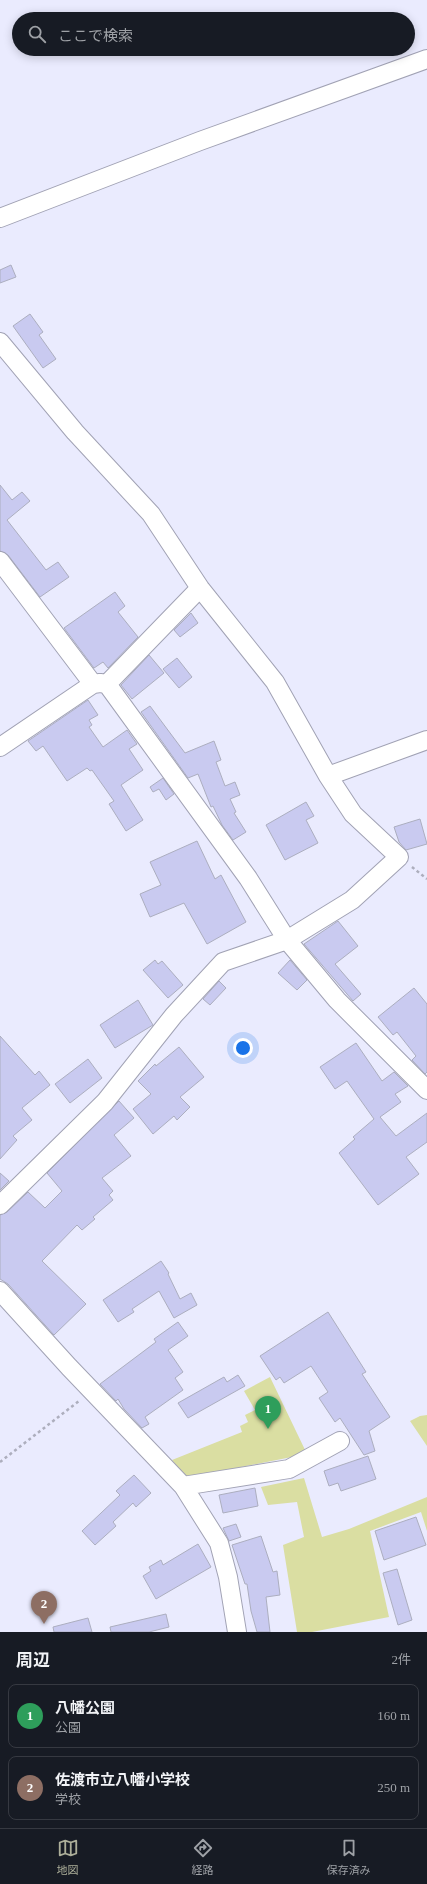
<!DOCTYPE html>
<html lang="ja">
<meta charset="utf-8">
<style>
:root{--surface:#171b24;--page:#242831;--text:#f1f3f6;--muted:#9ea1a6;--line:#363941;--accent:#adaf9a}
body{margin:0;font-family:"Times New Roman","Noto Sans JP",serif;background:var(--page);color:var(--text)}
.you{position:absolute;left:243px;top:1048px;width:14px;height:14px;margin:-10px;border:3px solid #fff;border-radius:50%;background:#1a73e8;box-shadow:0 0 0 6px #1a73e833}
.badge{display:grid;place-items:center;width:26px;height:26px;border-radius:50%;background:var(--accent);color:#fff;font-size:13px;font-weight:700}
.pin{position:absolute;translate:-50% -33px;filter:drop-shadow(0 1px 2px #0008)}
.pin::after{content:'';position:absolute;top:21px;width:14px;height:12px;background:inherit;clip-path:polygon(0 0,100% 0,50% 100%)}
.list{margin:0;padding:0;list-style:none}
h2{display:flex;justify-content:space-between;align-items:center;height:52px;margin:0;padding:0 16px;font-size:17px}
h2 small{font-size:13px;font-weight:400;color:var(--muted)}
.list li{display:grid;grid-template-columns:26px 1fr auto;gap:12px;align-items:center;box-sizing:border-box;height:64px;margin:0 8px 8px;padding:0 8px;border:1px solid var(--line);border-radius:8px}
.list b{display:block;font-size:15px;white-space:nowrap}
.list p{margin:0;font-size:13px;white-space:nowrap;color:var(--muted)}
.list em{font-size:13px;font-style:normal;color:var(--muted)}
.icon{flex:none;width:22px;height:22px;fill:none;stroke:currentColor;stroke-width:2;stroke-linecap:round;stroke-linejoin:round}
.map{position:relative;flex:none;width:427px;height:1632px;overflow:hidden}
.search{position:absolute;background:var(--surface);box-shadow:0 2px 10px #0003;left:12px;right:12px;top:12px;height:44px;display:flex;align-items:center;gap:10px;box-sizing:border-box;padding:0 14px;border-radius:22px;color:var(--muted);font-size:15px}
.sheet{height:196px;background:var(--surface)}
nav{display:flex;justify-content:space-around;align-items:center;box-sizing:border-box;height:56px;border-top:1px solid var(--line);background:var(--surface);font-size:11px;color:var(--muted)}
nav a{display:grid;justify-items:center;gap:2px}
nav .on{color:var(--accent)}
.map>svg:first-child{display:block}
.green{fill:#dadea2}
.building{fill:#c9caf0;stroke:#acaebf}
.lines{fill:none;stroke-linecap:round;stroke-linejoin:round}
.minor-casing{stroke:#a1a2b4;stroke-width:20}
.path{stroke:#adaebd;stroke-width:2.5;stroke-dasharray:3 3;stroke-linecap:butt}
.minor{stroke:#fff;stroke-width:18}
</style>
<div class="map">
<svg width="427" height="1632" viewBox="0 0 427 1632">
<rect width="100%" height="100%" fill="#eaebfe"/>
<path class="green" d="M 270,1377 L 307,1454 L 186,1478 L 172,1460 L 242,1432 L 240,1426 L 248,1422 L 245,1415 L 255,1410 L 244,1391 Z
M 427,1415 L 427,1446 L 410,1421 L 420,1416 Z
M 304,1478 L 322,1537 L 349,1529 L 427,1497 L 427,1531 L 421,1512 L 370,1531 L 389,1617 L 312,1632 L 297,1632 L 283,1545 L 304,1537 L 297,1502 L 268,1505 L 261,1487 Z"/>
<path class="building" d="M 11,265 L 16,277 L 0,283 L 0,270 Z
M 30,314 L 43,332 L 39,335 L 56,359 L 43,368 L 13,326 Z
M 0,485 L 12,500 L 22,492 L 30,501 L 7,520 L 46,570 L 58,562 L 69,577 L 40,597 L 8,555 L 0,551 Z
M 115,592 L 125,606 L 118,612 L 138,637 L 108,668 L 103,662 L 94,668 L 64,628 Z
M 191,613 L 198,623 L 180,637 L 174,630 Z
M 149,655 L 164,673 L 132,699 L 121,685 Z
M 177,658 L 192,677 L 179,688 L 163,669 Z
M 88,700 L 98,715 L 89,720 L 92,725 L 89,727 L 103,747 L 127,730 L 137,744 L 129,749 L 143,770 L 121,785 L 143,820 L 126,831 L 109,804 L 114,801 L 92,770 L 90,771 L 87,768 L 67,781 L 43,746 L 36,751 L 28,741 Z
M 150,706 L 185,753 L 214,741 L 221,760 L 216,762 L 225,786 L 235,782 L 240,795 L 230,799 L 236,812 L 234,813 L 246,832 L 233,840 L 222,825 L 213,806 L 211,807 L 198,774 L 188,778 L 141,712 Z
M 163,778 L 174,794 L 166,800 L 159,789 L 153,792 L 150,787 Z
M 306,802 L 314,816 L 306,820 L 318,843 L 285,860 L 266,825 Z
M 420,819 L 427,844 L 406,850 L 399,842 L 394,827 Z
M 197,841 L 215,879 L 221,875 L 246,922 L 207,944 L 184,903 L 150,917 L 140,894 L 161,885 L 150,862 Z
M 338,921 L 358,946 L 335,964 L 361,994 L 353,1001 L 304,944 Z
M 155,960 L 158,964 L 162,961 L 183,985 L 168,998 L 143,970 Z
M 290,960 L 307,980 L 297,990 L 278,973 Z
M 219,981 L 226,988 L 210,1005 L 203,999 Z
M 414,988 L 427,1004 L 427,1072 L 425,1074 L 412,1060 L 416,1056 L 397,1032 L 393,1035 L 378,1017 Z
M 138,1000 L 153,1025 L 115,1048 L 100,1025 Z
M 0,1036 L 35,1075 L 39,1071 L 50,1085 L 22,1108 L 32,1120 L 13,1136 L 17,1140 L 0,1159 Z
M 356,1043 L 382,1081 L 394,1072 L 408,1086 L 395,1094 L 401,1102 L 380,1117 L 396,1136 L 427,1113 L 427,1142 L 406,1157 L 419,1174 L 378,1205 L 339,1153 L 355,1139 L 353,1137 L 374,1119 L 347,1081 L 335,1089 L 320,1067 Z
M 179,1047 L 204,1077 L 180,1097 L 190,1107 L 177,1120 L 174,1116 L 153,1134 L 133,1109 L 151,1094 L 138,1081 L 155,1064 L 156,1066 Z
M 88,1059 L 102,1078 L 70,1103 L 55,1084 Z
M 119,1101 L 134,1118 L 114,1135 L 131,1156 L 102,1178 L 113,1191 L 109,1195 L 113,1200 L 93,1217 L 95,1219 L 82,1230 L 77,1225 L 42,1261 L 86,1304 L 54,1335 L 8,1284 L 0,1279 L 0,1215 L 7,1212 L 28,1192 L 45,1208 L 62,1191 L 47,1173 Z
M 0,1173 L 9,1181 L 0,1190 Z
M 161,1261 L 169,1273 L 168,1274 L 180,1299 L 191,1293 L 197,1305 L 174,1318 L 159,1291 L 132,1309 L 134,1312 L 118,1322 L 103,1300 Z
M 328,1312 L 366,1372 L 362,1374 L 390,1417 L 369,1431 L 375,1451 L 364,1455 L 340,1418 L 335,1422 L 319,1398 L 328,1392 L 311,1366 L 284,1383 L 280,1377 L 276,1380 L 260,1356 Z
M 178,1322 L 188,1336 L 168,1350 L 183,1372 L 175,1378 L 183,1390 L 145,1417 L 149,1424 L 142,1428 L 124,1409 L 118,1399 L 116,1401 L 100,1384 L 156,1342 L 154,1339 Z
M 238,1375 L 245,1386 L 188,1418 L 178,1403 L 224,1377 L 227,1382 Z
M 368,1456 L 376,1479 L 341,1491 L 338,1483 L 329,1486 L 324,1471 Z
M 134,1475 L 151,1493 L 136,1507 L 133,1503 L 113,1522 L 116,1526 L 95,1545 L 82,1531 L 120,1495 L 116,1491 Z
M 255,1488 L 258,1506 L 223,1513 L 219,1495 Z
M 416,1517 L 426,1545 L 384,1560 L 375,1531 Z
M 236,1524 L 241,1537 L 229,1541 L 223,1528 Z
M 261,1536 L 273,1572 L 277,1571 L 280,1595 L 266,1597 L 270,1632 L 257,1632 L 251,1611 L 247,1584 L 245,1584 L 232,1545 Z
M 198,1544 L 211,1567 L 156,1599 L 143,1576 L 151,1571 L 149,1567 L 161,1560 L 163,1565 Z
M 397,1569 L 412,1620 L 398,1625 L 383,1573 Z
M 166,1614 L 169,1627 L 149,1632 L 111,1632 L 110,1627 Z
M 88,1618 L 92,1632 L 54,1632 L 53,1627 Z"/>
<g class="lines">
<g class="minor-casing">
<path id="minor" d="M 0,218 L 200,141 L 427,59
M 0,342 L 75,432 L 151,514 L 200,588 L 275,682 L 328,776 L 353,814 L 399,857 L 352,900 L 287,940 L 223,962 L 174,1015 L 105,1102 L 0,1205
M 0,561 L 93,684
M 107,684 L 200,588
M 0,747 L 93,684 L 100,683 L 107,684 L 248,878 L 287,940 L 337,1000 L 427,1090
M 328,776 L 427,740
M 0,1291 L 69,1367 L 183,1486 L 219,1543 L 228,1577 L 237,1632
M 183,1486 L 289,1469 L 340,1441"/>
</g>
<path class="path" d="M 412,867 L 427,879
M 0,1462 L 79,1401"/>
<use href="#minor" class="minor"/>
</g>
</svg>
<div class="you"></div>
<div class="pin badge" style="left:268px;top:1429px;background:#2e9e5b">1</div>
<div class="pin badge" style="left:44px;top:1624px;background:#8d6e63">2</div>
<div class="search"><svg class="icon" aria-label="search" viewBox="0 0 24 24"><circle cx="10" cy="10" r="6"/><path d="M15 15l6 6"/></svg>ここで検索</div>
</div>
<section class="sheet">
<h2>周辺<small>2件</small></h2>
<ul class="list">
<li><span class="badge" style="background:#2e9e5b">1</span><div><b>八幡公園</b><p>公園</p></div><em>160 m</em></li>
<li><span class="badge" style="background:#8d6e63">2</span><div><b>佐渡市立八幡小学校</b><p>学校</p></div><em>250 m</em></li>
</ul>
</section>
<nav>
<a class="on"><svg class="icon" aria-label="map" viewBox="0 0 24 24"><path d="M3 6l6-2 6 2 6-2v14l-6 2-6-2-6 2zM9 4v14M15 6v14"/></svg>地図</a>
<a><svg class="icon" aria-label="directions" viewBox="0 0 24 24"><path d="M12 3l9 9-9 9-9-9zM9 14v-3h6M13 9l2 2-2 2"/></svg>経路</a>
<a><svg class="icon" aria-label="saved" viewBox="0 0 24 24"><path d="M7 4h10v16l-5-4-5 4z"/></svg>保存済み</a>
</nav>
